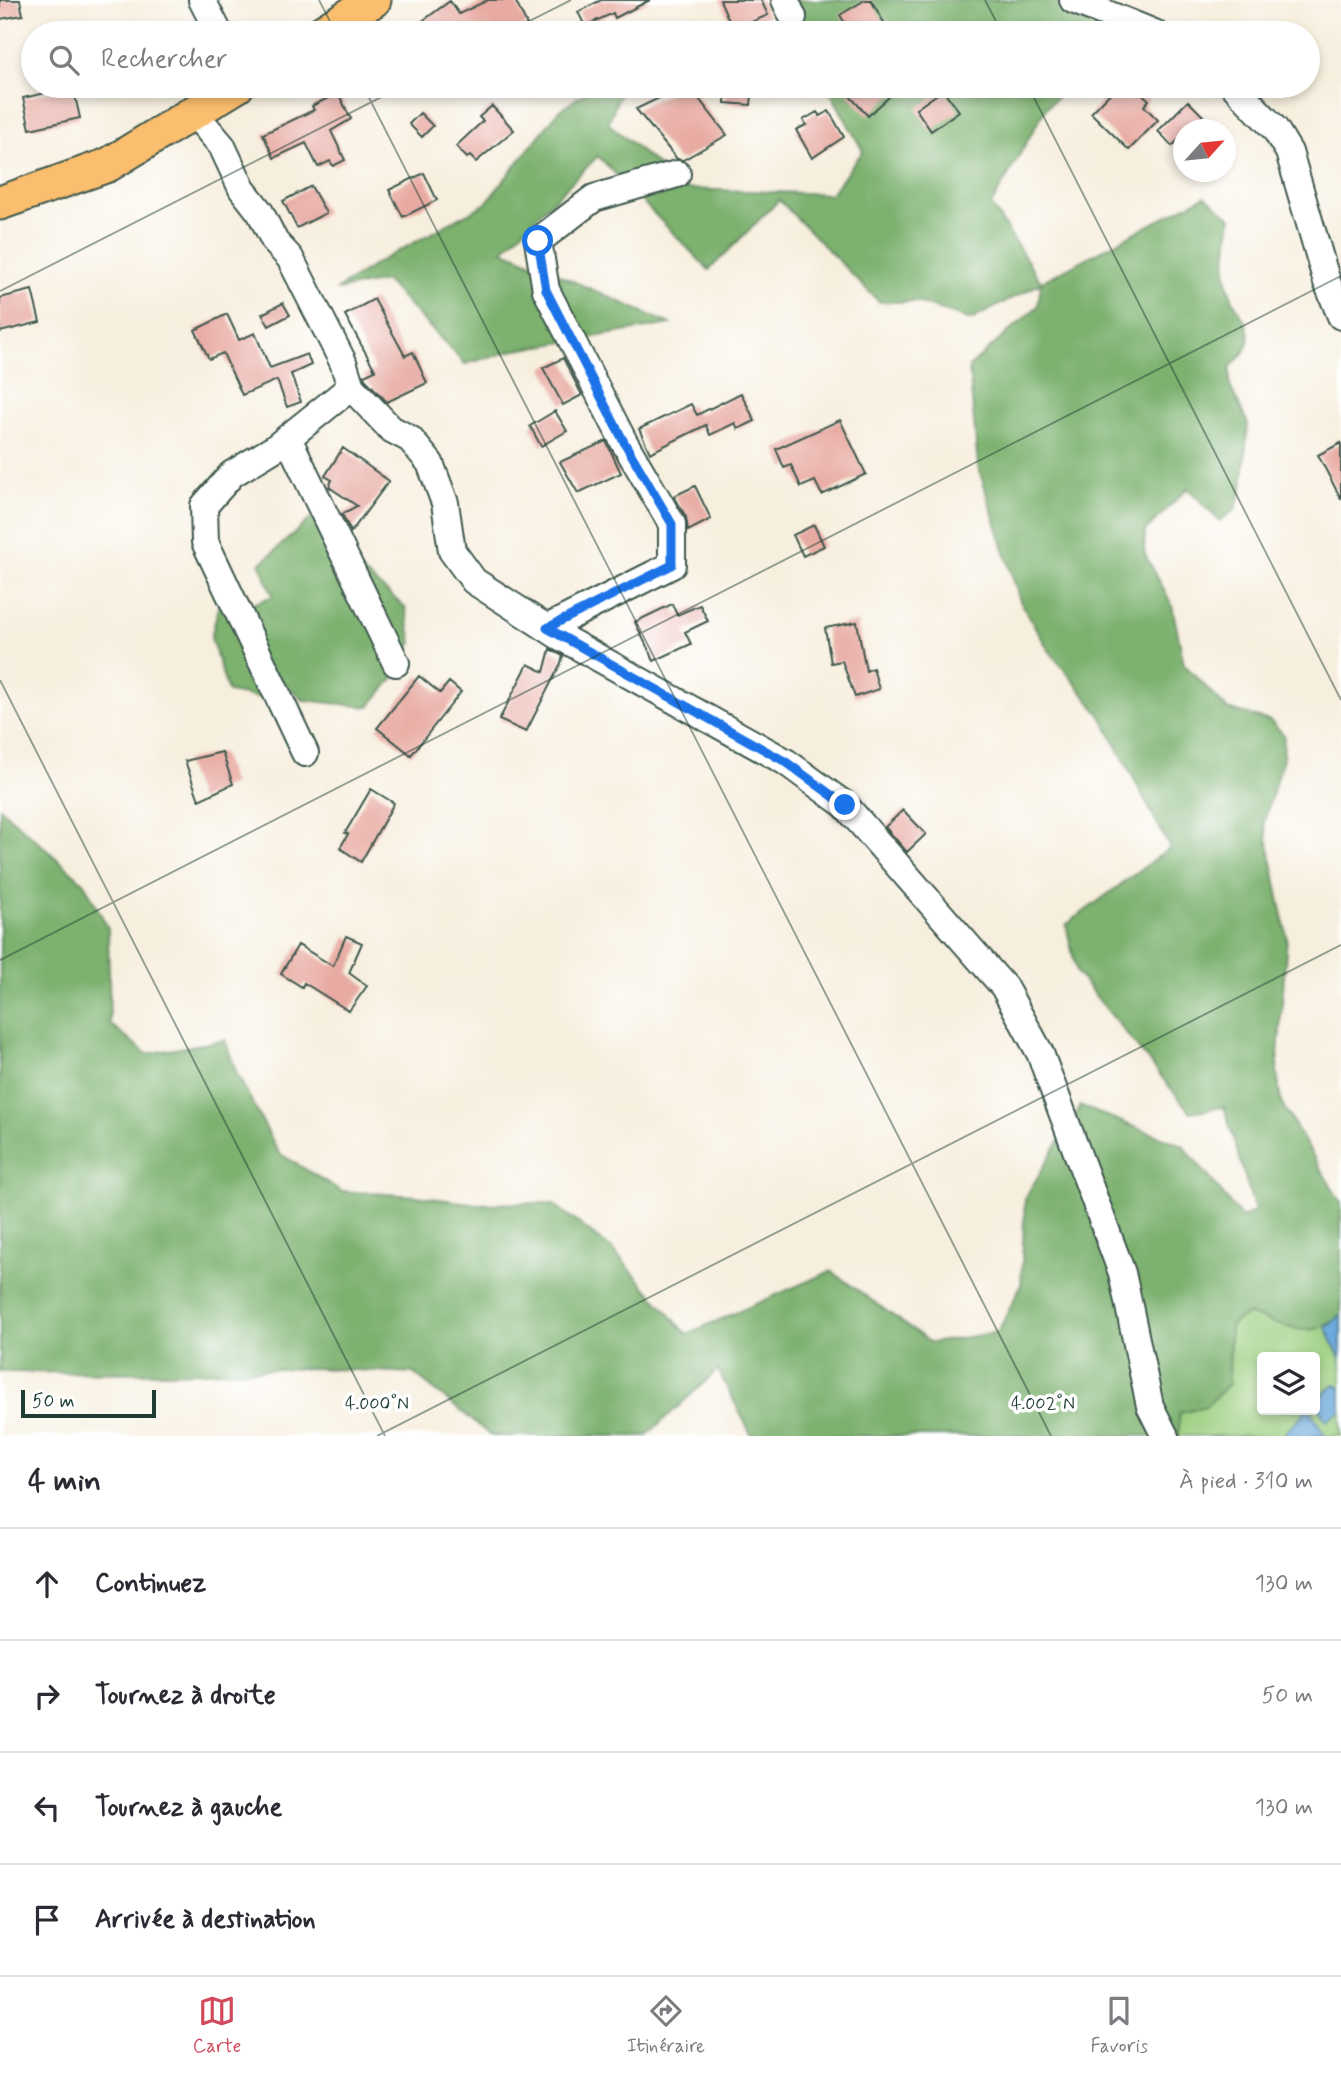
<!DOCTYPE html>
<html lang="fr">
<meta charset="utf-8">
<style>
:root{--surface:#fff;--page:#f2f2f3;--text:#2b2b33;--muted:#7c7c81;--line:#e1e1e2;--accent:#d1495b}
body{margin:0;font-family:Mynerve,sans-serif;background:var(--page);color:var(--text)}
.controls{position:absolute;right:21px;bottom:21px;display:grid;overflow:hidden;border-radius:7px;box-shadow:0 4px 10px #0003}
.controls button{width:63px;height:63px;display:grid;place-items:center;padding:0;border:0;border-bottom:2px solid var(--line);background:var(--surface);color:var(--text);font:35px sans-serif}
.compass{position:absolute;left:1173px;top:119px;width:63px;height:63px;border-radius:50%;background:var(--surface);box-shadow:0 4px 10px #0003;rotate:63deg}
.scale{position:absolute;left:21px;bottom:18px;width:135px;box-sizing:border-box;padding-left:7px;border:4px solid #1f3d34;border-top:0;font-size:19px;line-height:24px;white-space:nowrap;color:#1f3d34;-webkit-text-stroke:5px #fff;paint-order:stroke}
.stop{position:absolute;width:21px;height:21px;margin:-16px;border:5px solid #1a73e8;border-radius:50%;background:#fff}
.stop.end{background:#1a73e8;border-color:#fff;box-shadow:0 2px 7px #0008}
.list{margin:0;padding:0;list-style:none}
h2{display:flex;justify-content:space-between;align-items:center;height:91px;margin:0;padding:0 28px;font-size:30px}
h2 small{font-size:23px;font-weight:400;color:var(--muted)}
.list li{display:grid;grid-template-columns:46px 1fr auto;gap:21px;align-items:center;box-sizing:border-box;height:112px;padding:0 28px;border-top:2px solid var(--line)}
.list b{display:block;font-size:26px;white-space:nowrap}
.list em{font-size:23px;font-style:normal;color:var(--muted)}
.icon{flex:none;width:38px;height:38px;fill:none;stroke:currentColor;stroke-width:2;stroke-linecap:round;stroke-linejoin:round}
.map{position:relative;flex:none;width:1341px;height:1436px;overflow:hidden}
.search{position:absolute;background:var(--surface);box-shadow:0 4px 10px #0003;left:21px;right:21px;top:21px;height:77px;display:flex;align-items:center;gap:18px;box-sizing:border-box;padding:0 24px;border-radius:38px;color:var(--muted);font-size:26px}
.sheet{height:539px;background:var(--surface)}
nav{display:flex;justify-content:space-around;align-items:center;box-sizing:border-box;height:98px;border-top:2px solid var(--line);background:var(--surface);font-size:19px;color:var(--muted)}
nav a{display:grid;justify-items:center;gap:4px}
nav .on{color:var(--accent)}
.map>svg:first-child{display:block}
.green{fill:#9bce7f;stroke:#5d865a;stroke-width:2;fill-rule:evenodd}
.forest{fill:#7cb16e;stroke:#4e7751;stroke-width:2}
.water{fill:#6aa9dd;stroke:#447388;stroke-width:2}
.building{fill:#e8aba3}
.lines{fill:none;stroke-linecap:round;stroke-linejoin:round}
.minor-casing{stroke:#3f584e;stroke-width:30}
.major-casing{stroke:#3f584e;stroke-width:37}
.minor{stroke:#fff;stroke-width:26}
.major{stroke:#fbbe6e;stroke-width:33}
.route{stroke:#1a73e8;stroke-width:9}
.ticks{fill:none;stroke:#1f3d34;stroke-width:2;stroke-opacity:0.45}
.ticks-label{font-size:18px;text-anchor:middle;fill:#1f3d34;stroke:#fff;stroke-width:7;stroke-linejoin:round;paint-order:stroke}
</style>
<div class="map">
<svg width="1341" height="1436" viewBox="0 0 1341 1436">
<rect width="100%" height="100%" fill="#fff"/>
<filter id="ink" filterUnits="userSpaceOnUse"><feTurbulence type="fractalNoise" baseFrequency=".0143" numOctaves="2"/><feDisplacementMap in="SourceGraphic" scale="14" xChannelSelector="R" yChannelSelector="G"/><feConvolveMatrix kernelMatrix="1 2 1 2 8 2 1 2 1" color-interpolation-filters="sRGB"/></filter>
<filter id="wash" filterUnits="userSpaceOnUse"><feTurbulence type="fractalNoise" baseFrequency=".00686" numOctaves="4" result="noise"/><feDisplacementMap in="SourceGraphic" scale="28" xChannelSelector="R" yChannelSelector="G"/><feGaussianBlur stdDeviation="1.57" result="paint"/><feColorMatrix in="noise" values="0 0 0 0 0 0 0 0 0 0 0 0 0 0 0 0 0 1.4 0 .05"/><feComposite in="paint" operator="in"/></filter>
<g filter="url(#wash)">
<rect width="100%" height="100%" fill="#f7efde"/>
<path class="green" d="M 1247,1314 C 1283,1324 1310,1343 1341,1315 L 1341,1436 L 1179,1436 L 1179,1413 L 1205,1407 L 1229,1384 L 1230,1326 ZM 1262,1357 L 1315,1357 L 1315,1410 L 1262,1410 Z"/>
<path class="forest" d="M 788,0 L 1073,0 L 1154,33 L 802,33 Z
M 594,86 L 623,86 L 608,123 L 685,189 L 831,194 L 863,151 L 827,86 L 1069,86 L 1046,108 L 991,205 L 1041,282 L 1205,196 L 1231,218 C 1229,237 1224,261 1227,280 C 1232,319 1272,330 1230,367 L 1230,386 L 1248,424 L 1242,490 L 1235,510 L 1219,521 L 1188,488 L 1145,531 L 1144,552 L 1172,605 L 1184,664 L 1227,709 L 1270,721 L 1284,735 L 1283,758 L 1264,822 L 1287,937 L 1277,1070 L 1281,1102 L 1341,1203 L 1341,1315 C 1310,1343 1284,1325 1247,1314 L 1230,1326 L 1229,1384 L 1205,1407 L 1179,1413 L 1179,1436 L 752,1436 L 718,1370 L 646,1436 L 492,1436 L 413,1373 L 315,1368 L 173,1373 L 0,1372 L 0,808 L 84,883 L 108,928 L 110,1024 L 147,1054 L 225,1040 L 237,1074 L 279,1153 L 341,1191 L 416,1196 L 477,1204 L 552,1203 L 612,1249 L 687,1334 L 831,1271 L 931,1343 L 998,1332 L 1021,1285 L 1025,1198 L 1080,1106 L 1183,1145 L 1242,1218 L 1255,1211 L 1224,1107 L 1190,1112 L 1077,973 L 1066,925 L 1170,848 L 1101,716 L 1048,649 L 1020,601 L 978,466 L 969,367 L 1038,306 L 1041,283 L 971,320 L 917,302 L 879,302 L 779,200 L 709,270 L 598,156 L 503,250 L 670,324 L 511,351 L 465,364 L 386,281 L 336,290 L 380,261 L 485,204 L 559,111 Z
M 319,511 L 353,564 L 405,607 L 412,642 L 392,680 L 369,707 L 303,700 L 283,681 L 260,698 L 228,692 L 211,638 L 223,587 L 251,605 L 273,596 L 260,564 Z"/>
<path class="water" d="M 1341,1315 L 1341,1360 L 1326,1328 Z
M 1335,1385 L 1341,1388 L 1341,1411 L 1326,1421 L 1315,1400 Z
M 1307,1410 L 1310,1410 L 1325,1436 L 1287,1436 L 1285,1433 Z"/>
<g id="blocks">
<path class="building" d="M 0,0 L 20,0 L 23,15 L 0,19 Z
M 488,0 L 515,0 L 527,25 L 509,33 L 406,33 L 450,1 L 459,14 Z
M 601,0 L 650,0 L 615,18 L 613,13 L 585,26 L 578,12 Z
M 720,0 L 761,0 L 768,15 L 733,30 Z
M 865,0 L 871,0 L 890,33 L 851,33 L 840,15 Z
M 684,86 L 689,86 L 727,135 L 683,160 L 677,159 L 636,109 Z
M 726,86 L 753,86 L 751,105 L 725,103 Z
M 862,86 L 901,86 L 868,116 L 848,94 Z
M 1117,86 L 1134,86 L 1149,100 L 1144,106 L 1158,120 L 1129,150 L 1091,113 Z
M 73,87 L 80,118 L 30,129 L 23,98 Z
M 943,90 L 959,111 L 931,131 L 916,109 Z
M 338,93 L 351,119 L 331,131 L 345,160 L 333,166 L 330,161 L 318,167 L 306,143 L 274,158 L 263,134 L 314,110 L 312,106 Z
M 1188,101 L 1203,116 L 1189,130 L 1184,130 L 1184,135 L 1172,146 L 1158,131 Z
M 492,106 L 514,130 L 476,162 L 470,156 L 467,158 L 456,146 L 483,121 L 479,117 Z
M 829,111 L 844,137 L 812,158 L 796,130 L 806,125 L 803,120 L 817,112 L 820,116 Z
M 420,113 L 433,126 L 422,137 L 409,124 Z
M 424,173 L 437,200 L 403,217 L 389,190 Z
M 311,186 L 326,213 L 297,228 L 283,201 Z
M 32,290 L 40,322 L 0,332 L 0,298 Z
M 374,299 L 405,356 L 413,352 L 427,383 L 387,402 L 365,379 L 364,375 L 375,370 L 345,315 Z
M 283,303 L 290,315 L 269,326 L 262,314 Z
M 227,314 L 239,340 L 255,333 L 270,368 L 307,354 L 311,365 L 291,374 L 301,402 L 287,407 L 277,380 L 242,395 L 223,353 L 209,359 L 195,330 Z
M 563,358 L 582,395 L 563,405 L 543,368 Z
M 741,393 L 755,421 L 738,429 L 735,423 L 710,435 L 706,425 L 650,453 L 639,429 L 691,404 L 697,415 Z
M 555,411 L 567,431 L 541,446 L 530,426 Z
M 840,420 L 866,474 L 822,495 L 815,481 L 801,487 L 791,465 L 784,468 L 776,449 Z
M 606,441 L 621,473 L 578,493 L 560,462 Z
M 1341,443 L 1341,499 L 1318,455 Z
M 343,448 L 389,481 L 351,532 L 342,514 L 357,506 L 329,487 L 332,480 L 325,476 Z
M 695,486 L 711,519 L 688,531 L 686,517 L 674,496 Z
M 814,525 L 824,546 L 803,556 L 793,535 Z
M 672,604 L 677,615 L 700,605 L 708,621 L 685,632 L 691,644 L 654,661 L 635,622 Z
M 857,622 L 866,671 L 873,668 L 879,689 L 855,697 L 842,661 L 831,663 L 825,628 Z
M 550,649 L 563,656 L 561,663 L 526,732 L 499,720 L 528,664 L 544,672 Z
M 419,676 L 440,693 L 449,682 L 461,692 L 411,755 L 377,728 Z
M 222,752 L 233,784 L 199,800 L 185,761 Z
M 371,789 L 394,803 L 361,862 L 340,848 L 348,834 L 345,833 Z
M 903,810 L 926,834 L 907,852 L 885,827 Z
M 346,936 L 362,943 L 349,973 L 367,986 L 349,1011 L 304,983 L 302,987 L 281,974 L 298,945 L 333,966 Z"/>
</g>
</g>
<g filter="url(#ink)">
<use href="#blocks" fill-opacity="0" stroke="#3f584e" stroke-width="2"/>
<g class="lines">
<g class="minor-casing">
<path id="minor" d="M 202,0 L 219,33
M 785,0 L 793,17
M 1073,0 L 1154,33
M 1234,86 L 1275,129 L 1289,152 L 1327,282 L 1341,316
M 194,113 L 222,146 L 242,189 L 260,212 L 275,242 L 290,258 L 343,362 L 351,387 L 391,429 L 410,439 L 430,463 L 445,503 L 452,551 L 474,581 L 559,636 L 786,762 L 845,805 L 1004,987 L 1040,1053 L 1122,1273 L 1150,1406 L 1165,1436
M 288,438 L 396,663
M 547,628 L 672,565 L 672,524 L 624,442 L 546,290 L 538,241 L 594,198 L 677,174
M 305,753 L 205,542 L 204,506 L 232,474 L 275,448 L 351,387"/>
</g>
<g class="major-casing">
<path id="major" d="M 321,33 L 374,0
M 0,203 L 108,165 L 237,86"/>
</g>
<use href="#minor" class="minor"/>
<use href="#major" class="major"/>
</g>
</g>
<g class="lines" filter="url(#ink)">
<path class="route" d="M 538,241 L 546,290 L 624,442 L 672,524 L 672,565 L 547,628 L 786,762 L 845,805"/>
</g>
<path class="ticks" d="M 319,0 L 336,33M 985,0 L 1002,33M 506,33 L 571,0M 363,86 L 1051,1436M 1028,86 L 1341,700M 0,291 L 403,86M 0,680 L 385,1436M 0,960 L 1341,276M 377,1436 L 1341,945"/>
<g class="ticks-label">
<text x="377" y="1409">4.000°N</text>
<text x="1043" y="1409">4.002°N</text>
</g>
</svg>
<div class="controls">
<button><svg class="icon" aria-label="layers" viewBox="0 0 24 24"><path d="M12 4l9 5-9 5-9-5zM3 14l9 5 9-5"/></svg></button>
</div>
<svg class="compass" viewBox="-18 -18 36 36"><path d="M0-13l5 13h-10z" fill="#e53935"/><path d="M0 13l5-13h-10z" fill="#7c7c81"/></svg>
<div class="scale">50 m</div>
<div class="stop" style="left:538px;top:241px"></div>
<div class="stop end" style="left:845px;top:805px"></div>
<div class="search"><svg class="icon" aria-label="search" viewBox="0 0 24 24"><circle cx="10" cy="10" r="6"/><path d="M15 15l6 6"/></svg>Rechercher</div>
</div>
<section class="sheet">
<h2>4 min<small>À pied · 310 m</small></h2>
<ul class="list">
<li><svg class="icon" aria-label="ahead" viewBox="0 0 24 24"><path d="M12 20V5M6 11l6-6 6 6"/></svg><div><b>Continuez</b></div><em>130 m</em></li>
<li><svg class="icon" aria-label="right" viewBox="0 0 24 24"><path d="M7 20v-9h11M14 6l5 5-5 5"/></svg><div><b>Tournez à droite</b></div><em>50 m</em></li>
<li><svg class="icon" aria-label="left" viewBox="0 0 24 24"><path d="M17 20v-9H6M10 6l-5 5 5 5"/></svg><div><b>Tournez à gauche</b></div><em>130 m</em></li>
<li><svg class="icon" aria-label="arrive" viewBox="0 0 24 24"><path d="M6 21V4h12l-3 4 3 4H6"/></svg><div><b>Arrivée à destination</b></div></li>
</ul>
</section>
<nav>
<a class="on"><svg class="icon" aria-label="map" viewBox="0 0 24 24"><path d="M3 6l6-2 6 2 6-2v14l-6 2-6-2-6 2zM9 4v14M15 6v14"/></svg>Carte</a>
<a><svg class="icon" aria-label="directions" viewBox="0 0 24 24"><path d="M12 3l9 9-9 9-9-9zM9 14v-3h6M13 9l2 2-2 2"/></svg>Itinéraire</a>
<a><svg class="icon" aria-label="saved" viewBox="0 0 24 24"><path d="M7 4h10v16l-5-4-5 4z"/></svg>Favoris</a>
</nav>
